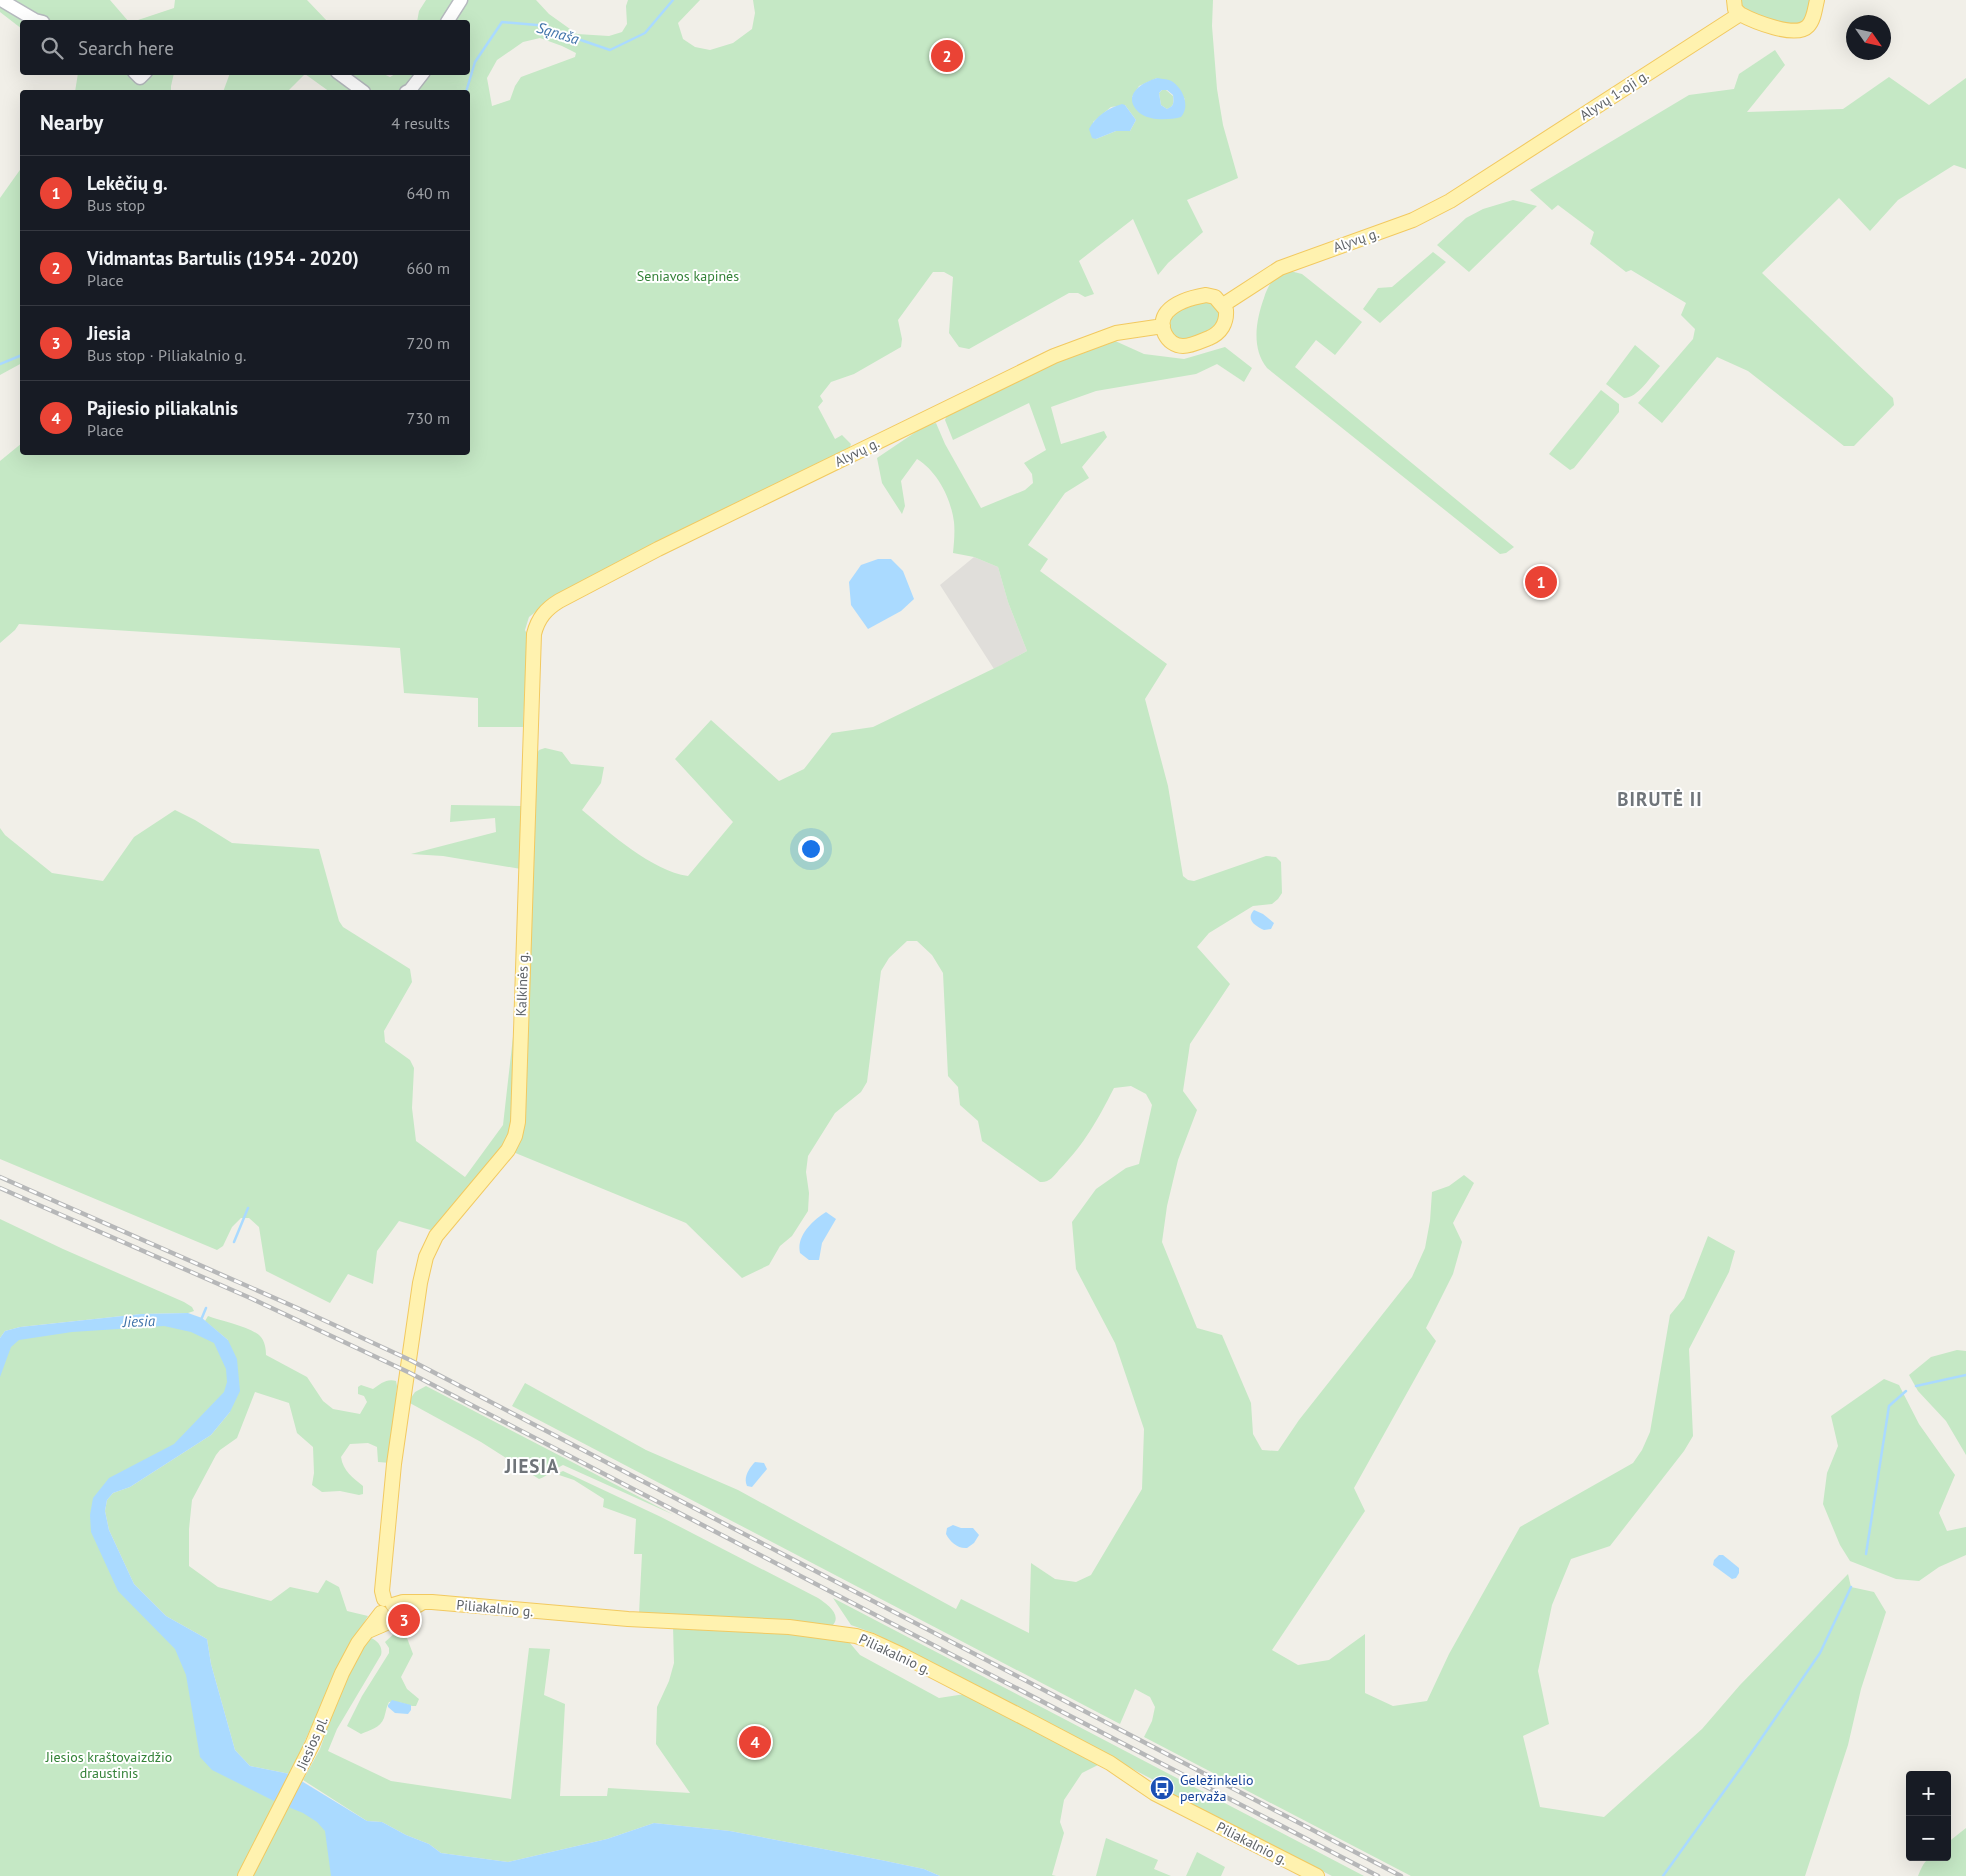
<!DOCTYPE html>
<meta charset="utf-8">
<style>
:root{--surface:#171b24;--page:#20242c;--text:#f1f3f6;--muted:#9ea1a6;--line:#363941;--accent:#ea4335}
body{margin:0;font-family:"PT Sans",sans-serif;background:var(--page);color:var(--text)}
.controls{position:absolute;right:15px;bottom:15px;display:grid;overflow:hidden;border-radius:5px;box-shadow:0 5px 20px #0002}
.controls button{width:45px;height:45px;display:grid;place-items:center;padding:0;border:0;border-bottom:1px solid var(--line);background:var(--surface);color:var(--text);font:25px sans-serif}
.compass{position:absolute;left:1846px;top:15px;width:45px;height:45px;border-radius:50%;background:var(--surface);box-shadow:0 5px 20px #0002;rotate:124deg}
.you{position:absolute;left:810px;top:848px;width:18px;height:18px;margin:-12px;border:4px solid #fff;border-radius:50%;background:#1a73e8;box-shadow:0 0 0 8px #1a73e833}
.badge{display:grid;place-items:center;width:32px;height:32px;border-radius:50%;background:var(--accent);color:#fff;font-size:16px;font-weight:700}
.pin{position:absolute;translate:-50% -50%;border:2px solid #fff;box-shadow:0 1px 5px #0006}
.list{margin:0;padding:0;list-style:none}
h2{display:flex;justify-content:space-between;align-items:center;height:65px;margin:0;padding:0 20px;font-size:21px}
h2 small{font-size:16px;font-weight:400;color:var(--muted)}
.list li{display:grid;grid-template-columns:32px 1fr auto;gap:15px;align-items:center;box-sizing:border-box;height:75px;padding:0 20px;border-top:1px solid var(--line)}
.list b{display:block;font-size:19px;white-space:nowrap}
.list p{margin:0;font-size:16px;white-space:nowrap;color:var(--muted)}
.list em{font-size:16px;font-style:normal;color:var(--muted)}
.icon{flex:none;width:28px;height:28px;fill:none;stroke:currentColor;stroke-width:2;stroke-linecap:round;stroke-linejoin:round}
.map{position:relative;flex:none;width:1966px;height:1876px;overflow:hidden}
.search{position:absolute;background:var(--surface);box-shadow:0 5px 20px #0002;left:20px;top:20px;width:450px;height:55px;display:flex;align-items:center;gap:12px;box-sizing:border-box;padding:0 18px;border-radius:5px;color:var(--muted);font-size:19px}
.panel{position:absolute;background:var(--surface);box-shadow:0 5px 20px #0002;left:20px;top:90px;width:450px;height:365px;border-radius:5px}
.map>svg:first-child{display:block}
.industrial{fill:#e0deda}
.green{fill:#c5e8c5;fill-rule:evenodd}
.water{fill:#aadaff;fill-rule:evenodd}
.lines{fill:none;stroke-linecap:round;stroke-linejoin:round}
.stream{stroke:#aadaff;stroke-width:2.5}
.secondary-casing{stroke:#b6babf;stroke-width:15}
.primary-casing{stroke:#f2c960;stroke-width:16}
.secondary{stroke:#fff;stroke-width:12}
.primary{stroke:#fff2af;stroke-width:14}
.rail-casing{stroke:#b6b7b8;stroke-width:4.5}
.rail{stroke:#fff;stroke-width:2.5;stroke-dasharray:8;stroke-linecap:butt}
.labels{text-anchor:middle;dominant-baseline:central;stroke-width:4;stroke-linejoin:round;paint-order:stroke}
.street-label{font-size:14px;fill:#5f6368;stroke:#fff}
.park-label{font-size:14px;fill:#348238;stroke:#fff}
.transit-label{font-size:14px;fill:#164399;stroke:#fff;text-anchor:start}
.water-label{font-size:15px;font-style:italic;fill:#4174aa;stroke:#fff}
.district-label{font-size:19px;font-weight:bold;letter-spacing:1px;fill:#70757a;stroke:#fff}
</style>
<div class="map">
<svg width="1966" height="1876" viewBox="0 0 1966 1876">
<rect width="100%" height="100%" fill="#f1efe8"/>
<path class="industrial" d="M 974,557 L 998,567 L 1008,602 L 1027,651 L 994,669 L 940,585 Z"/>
<path class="green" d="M 0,0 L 110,0 L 129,22 L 22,22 L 22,29 L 0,12 Z
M 175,0 L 307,0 L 328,22 L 132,22 L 174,8 Z
M 426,0 L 536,0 L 549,14 L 577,34 L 609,36 L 622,32 L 627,24 L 626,6 L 628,0 L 700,0 L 678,23 L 683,39 L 695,47 L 710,50 L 733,43 L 752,29 L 755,13 L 753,0 L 1213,0 L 1212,26 L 1217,89 L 1223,125 L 1238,178 L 1187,200 L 1203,232 L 1168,263 L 1158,275 L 1133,219 L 1079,261 L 1094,294 L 1085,297 L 1078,293 L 1069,293 L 969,349 L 959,347 L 949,333 L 953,277 L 944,272 L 933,272 L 898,320 L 902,339 L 901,347 L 854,374 L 831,382 L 820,396 L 823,401 L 818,407 L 835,439 L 842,435 L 851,444 L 850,447 L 552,599 L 529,617 L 525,630 L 527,634 L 527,640 L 523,727 L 478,727 L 478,698 L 404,693 L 400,648 L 19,624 L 15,630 L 0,643 L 0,461 L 22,443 L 22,452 L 468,452 L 468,92 L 330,92 L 305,74 L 287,92 L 223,92 L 230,73 L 379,72 L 390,77 L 397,73 L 468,72 L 468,22 L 417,22 L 419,11 ZM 540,38 L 562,46 L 576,53 L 575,57 L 521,77 L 515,86 L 510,100 L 492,106 L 487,78 L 497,60 L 523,42 ZM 1157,78 L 1185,99 L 1161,119 L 1132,97 L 1139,86 ZM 1125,105 L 1136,120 L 1130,131 L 1116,131 L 1096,139 L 1093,122 L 1111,107 Z
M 1739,0 L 1812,0 C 1806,20 1807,21 1787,28 L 1742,8 Z
M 1775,50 L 1785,65 L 1747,112 L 1843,109 L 1889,77 L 1929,105 L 1966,78 L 1966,169 L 1954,165 L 1898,200 L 1870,231 L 1839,198 L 1762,273 L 1893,398 L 1894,405 L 1854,446 L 1844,446 L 1748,371 L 1717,357 L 1662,423 L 1638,403 L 1693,339 L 1695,329 L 1681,315 L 1686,303 L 1631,270 L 1626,272 L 1590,244 L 1594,232 L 1558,205 L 1552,210 L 1530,190 L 1689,95 L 1734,89 L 1739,74 Z
M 78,73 L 174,73 L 171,86 L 171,92 L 75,92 Z
M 1162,90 L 1166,90 L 1173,96 C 1174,103 1174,106 1167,109 L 1161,105 L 1159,93 Z
M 22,167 L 22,363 L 0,375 L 0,198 Z
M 1513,200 L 1537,206 L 1469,272 L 1437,245 L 1466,218 L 1483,209 Z
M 1433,252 L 1446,262 L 1380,323 L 1363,309 L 1378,288 L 1392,287 Z
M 1290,271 L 1302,274 L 1362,322 L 1335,355 L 1316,340 L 1295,367 L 1514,547 L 1506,553 L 1500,554 L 1267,368 C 1251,348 1256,320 1264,298 C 1266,291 1270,282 1276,277 C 1279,275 1286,273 1290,271 Z
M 1204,300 L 1216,304 L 1222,317 L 1214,330 L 1181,341 L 1171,336 L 1168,319 L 1174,312 Z
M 1113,340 L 1144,354 L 1184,359 L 1225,347 L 1252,368 L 1244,382 L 1217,364 L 1196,374 L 1096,391 L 1051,407 L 1061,444 L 1104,431 L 1107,437 L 1082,467 L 1089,478 L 1065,493 L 1028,545 L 1048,559 L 1040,571 L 1167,664 L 1145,699 L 1168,786 L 1183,876 L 1188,880 L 1194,881 L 1266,856 L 1276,857 L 1281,862 L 1282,893 L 1278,899 L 1272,904 L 1253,906 L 1209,933 L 1197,947 L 1230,984 L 1190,1044 L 1183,1091 L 1197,1110 L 1178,1160 L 1167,1206 L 1162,1242 L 1197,1328 L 1222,1335 L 1251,1403 L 1253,1434 L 1262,1450 L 1278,1451 L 1299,1420 L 1412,1277 L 1425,1248 L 1430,1221 L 1432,1192 L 1449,1186 L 1464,1175 L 1474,1183 L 1453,1223 L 1462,1242 L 1453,1274 L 1426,1328 L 1436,1341 L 1354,1488 L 1365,1511 L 1272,1650 L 1298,1665 L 1329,1660 L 1365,1634 L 1365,1693 L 1393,1706 L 1427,1701 L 1449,1654 L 1520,1527 L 1633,1463 L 1642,1450 L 1650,1432 L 1670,1315 L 1684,1298 L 1708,1236 L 1735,1251 L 1729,1272 L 1689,1349 L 1693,1436 L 1684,1451 L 1610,1546 L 1571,1559 L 1552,1605 L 1538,1671 L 1549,1724 L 1523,1736 L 1540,1807 L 1604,1817 L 1702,1729 L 1740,1685 L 1848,1574 L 1851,1587 L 1874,1592 L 1886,1612 L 1861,1689 L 1848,1745 L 1805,1876 L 1411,1876 L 1144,1737 L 1152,1721 L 1155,1707 L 1150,1697 L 1135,1689 L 1120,1724 L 512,1406 L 525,1383 L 646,1450 L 738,1490 L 956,1609 L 961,1599 L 1029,1633 L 1031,1563 L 1055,1579 L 1076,1582 L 1091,1575 L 1142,1489 L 1144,1429 L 1115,1343 L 1076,1269 L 1072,1222 L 1096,1189 L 1126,1168 L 1139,1164 L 1152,1105 L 1146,1094 L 1131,1086 L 1114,1088 C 1097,1121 1085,1143 1059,1170 C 1054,1176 1049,1183 1040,1182 L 982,1141 L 978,1121 L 960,1105 L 958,1087 L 948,1076 L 943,973 L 932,955 L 917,941 L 907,941 L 889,958 L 881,971 L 867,1082 L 861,1092 L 835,1113 L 808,1156 L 806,1172 L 809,1193 L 808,1211 L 792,1236 L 780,1246 L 769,1265 L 742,1278 L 686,1223 L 513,1152 L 536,755 L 539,750 L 545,748 L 562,752 L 571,764 L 604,767 L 601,783 L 582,810 C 610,833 652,871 688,876 L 733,822 L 675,759 L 711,720 L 779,781 L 804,769 L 832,733 L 873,727 L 1001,665 L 1027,651 L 1008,602 L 998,567 L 974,557 L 953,553 C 954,543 955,532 954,522 C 951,498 937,471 917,459 L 901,481 L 905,506 L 902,514 L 882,483 L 877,458 L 926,425 L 936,423 L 945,444 L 981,508 L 1025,490 L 1033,483 L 1032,474 L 1024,463 L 1046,450 L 1029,403 L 953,440 L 945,420 L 947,415 L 1057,361 Z
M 1635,345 L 1660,366 C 1651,376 1638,398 1624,398 L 1606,384 Z
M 1601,390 L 1619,404 L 1619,412 L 1574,468 L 1570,470 L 1549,454 Z
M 451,805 L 521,806 L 521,869 L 443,856 L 411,854 L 496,832 L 495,818 L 450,822 Z
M 175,810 L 195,820 L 232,843 L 319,849 L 339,921 L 343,927 L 410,969 L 412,982 L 384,1031 L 385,1042 L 410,1060 L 414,1068 L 412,1108 L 416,1141 L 465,1177 L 503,1125 L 514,1028 L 518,1033 L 511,1131 L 506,1145 L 434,1231 L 399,1221 L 377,1251 L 373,1284 L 348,1274 L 330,1303 L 266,1271 L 259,1227 L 249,1218 L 241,1218 L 232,1227 L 223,1246 L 217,1250 L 0,1159 L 0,828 L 5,835 L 52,873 L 103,881 L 134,837 Z
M 0,1219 L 63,1249 L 184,1302 L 192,1307 L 194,1311 L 188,1313 L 141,1314 L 20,1327 L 5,1331 L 0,1338 Z
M 208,1316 C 221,1321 251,1327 260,1336 C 265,1341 266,1349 266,1355 L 307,1377 L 323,1401 L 333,1409 L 360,1414 L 367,1402 L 364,1396 L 358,1394 L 358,1387 L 361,1385 L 373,1389 C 380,1384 387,1378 396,1381 L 397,1386 L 391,1463 L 378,1462 L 377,1447 L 368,1443 L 350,1444 L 341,1457 C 343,1471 353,1478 363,1486 L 363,1494 L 359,1495 L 340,1491 L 322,1492 L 312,1485 L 314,1473 L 313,1447 L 297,1433 L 289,1403 L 255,1392 L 237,1438 L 220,1450 L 216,1455 L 192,1500 L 189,1529 L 189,1566 L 218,1587 L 271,1601 L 290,1587 L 318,1593 L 326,1580 L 339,1587 L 347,1611 L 368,1616 L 341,1661 L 290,1774 L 250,1766 L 235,1750 L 211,1664 L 207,1639 L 166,1616 L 134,1584 L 109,1530 L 105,1511 L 107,1500 L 113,1493 L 130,1487 L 211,1435 L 230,1412 L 228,1340 L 205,1321 Z
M 178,1319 L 218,1341 L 233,1384 L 210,1425 L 111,1482 L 98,1506 L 111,1563 L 176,1636 L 218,1753 L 326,1810 L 337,1876 L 0,1876 L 0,1344 L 8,1336 Z
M 1957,1350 L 1966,1351 L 1966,1455 L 1946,1421 L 1918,1391 L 1909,1375 L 1931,1357 Z
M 1884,1379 L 1899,1385 L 1919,1424 L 1955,1475 L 1939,1513 L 1947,1531 L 1966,1527 L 1966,1555 L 1939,1567 L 1919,1581 L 1896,1579 L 1850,1561 L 1840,1545 L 1823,1504 L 1827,1473 L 1838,1446 L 1831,1416 Z
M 426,1386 L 674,1515 L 563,1465 C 554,1469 548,1476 539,1479 L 481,1442 L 408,1402 L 415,1392 Z
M 563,1471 L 661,1517 L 818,1598 C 827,1604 843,1615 832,1626 L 639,1614 L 642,1554 L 634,1554 L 636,1519 L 603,1507 L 604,1499 L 574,1480 L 556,1474 Z
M 833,1598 L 1364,1876 L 1332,1876 L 1164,1790 L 1165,1786 L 876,1634 L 851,1625 Z
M 673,1626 L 795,1632 L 849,1642 L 860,1655 L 939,1698 L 965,1694 L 1100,1764 L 1082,1773 L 1064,1800 L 1060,1822 L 1064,1833 L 1052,1875 L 1056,1876 L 940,1876 L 924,1869 L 881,1860 L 730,1831 L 654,1823 L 607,1839 L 508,1862 L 441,1853 L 429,1844 L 406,1835 L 382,1822 L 367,1821 L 303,1780 L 320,1749 L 348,1670 L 367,1639 L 371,1638 C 378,1641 383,1647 381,1655 L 337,1729 L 328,1751 L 391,1781 L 511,1799 L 529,1648 L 550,1649 L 544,1695 L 565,1704 L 560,1796 L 607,1796 L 608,1788 L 690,1793 L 656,1744 L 657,1707 L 669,1681 L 674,1663 Z
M 398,1630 L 407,1638 L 413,1654 L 401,1677 L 407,1689 L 419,1699 L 416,1706 C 409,1707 402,1700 389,1702 C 386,1708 386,1712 384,1718 C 380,1728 370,1730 361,1734 L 347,1726 L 362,1696 L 389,1653 L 389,1648 L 385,1642 Z
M 1966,1828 L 1966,1876 L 1918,1876 C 1926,1857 1927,1857 1947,1857 L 1947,1843 Z
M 1106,1838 L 1158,1860 L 1154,1869 L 1171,1876 L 1096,1876 Z
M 1197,1852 L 1225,1867 L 1221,1876 L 1186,1876 Z"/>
<path class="water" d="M 1157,78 C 1163,79 1169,79 1173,82 C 1184,90 1190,107 1181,117 C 1170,120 1151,121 1141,114 C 1120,97 1140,83 1157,78 ZM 1162,90 L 1167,90 L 1173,95 C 1174,103 1174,106 1167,109 L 1161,105 L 1159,93 Z
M 1122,104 L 1125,105 L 1136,120 L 1130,131 L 1116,131 L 1096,139 L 1092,138 L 1089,129 C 1096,116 1108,108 1122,104 Z
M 878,559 L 891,559 L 903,571 L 914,599 L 901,611 L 868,629 L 851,605 L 849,582 L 861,565 Z
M 1254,910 L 1263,914 L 1274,923 L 1271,929 L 1264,930 C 1256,926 1245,920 1254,910 Z
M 826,1212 L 836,1219 L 822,1243 L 819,1260 L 809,1260 L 800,1253 C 796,1236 813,1220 826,1212 Z
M 188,1313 L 202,1318 L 228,1340 L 237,1359 L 240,1391 L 230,1412 L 211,1435 L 130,1487 L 113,1493 L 107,1500 L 105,1511 L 109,1530 L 134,1584 L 166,1616 L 207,1639 L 211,1664 L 235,1750 L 250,1766 L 290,1774 L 367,1821 L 382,1822 L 406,1835 L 429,1844 L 441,1853 L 508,1862 L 607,1839 L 654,1823 L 730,1831 L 881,1860 L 924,1869 L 940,1876 L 331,1876 L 325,1831 L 317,1822 L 303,1813 L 276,1802 L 212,1770 L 200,1757 L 186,1675 L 175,1649 L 118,1591 L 91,1532 L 90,1515 L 93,1498 L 109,1478 L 174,1444 L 224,1392 L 227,1382 L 226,1369 L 214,1343 L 191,1332 L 164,1326 L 72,1332 L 19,1340 L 11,1347 L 0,1377 L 0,1338 L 5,1331 L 20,1327 L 141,1314 Z
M 755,1462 L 764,1463 L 767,1469 L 752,1487 L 747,1486 C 743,1478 749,1468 755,1462 Z
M 953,1525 L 961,1528 L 973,1528 L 979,1535 L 974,1543 L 967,1548 C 958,1549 950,1542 946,1534 L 947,1528 Z
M 1719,1555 L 1723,1555 L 1739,1568 L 1739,1573 L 1736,1578 L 1732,1579 L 1713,1565 L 1714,1560 Z
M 392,1700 L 411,1705 L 411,1710 L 408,1714 L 395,1713 L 388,1707 L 388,1705 Z"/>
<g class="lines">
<path class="stream" d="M 466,92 L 475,62 L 502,22 L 537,25 L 610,50 L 645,33 L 673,0
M 0,364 L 22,355
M 234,1242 L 248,1208
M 201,1320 L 206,1308
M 1916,1386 L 1966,1375
M 1866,1554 L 1889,1406 L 1906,1391
M 1663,1876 L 1743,1765 L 1820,1653 L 1851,1587"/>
<g class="secondary-casing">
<path id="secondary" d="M 1,0 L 35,20 L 43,22
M 447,22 L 461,0
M 134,72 L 140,78 L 146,72
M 337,72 L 364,92
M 406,92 L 410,90 L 424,72"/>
</g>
<g class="primary-casing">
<path id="primary" d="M 1734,0 L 1735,9 L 1740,14 C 1753,21 1796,39 1808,26 C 1814,20 1815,8 1817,0
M 1206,295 L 1215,297 L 1226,310 C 1227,323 1221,333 1209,338 C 1201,341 1192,346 1183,346 C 1167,346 1156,325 1167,312 C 1176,302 1194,297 1206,295 Z
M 1223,305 L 1280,268 L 1413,220 L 1450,201 L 1740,14
M 384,1599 L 382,1591 L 394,1464 L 420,1283 L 426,1257 L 436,1236 L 508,1150 L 515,1136 L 518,1122 L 534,634 C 538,618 546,609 559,601 L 658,549 L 1054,356 L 1116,333 L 1163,326
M 393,1605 L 403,1602 L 432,1602 L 628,1619 L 789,1627 L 856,1636 L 872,1641 L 900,1654 L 1034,1723 L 1110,1763 L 1154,1793 L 1317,1876
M 368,1631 L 391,1621 L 423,1602
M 245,1876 L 312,1745 L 342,1673 L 358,1643 L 381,1613"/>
</g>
<use href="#secondary" class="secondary"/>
<use href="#primary" class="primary"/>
<g class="rail-casing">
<path id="rail" d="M 0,1177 L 304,1311 L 410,1360 L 1401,1876
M 0,1188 L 248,1297 L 408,1372 L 1378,1876"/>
</g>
<use href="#rail" class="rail"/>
</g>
<defs>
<g id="bus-disc" transform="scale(1.25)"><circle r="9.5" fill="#1a4fb4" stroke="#fff"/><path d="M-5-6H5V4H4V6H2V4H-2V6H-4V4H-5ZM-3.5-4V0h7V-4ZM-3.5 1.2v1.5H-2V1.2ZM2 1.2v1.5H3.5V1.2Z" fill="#fff"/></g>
</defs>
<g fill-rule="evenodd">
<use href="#bus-disc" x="1162" y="1788"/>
</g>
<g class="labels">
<g class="street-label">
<text transform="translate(1614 95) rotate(-33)">Alyvų 1-oji g.</text>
<text transform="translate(1356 240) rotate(-19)">Alyvų g.</text>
<text transform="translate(857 452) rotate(-26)">Alyvų g.</text>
<text transform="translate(522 984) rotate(-88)">Kalkinės g.</text>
<text transform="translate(495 1608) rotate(5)">Piliakalnio g.</text>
<text transform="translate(895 1654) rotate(25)">Piliakalnio g.</text>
<text transform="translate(312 1743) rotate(-66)">Jiesios pl.</text>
<text transform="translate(1252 1843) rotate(27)">Piliakalnio g.</text>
</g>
<g class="park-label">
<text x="688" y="276">Seniavos kapinės</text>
<text x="109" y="1757">Jiesios kraštovaizdžio<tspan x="109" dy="16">draustinis</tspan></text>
</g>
<g class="transit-label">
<text x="1180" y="1780">Geležinkelio<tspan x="1180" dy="16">pervaža</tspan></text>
</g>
<g class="water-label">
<text transform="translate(558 33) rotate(17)">Sąnaša</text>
<text transform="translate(139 1321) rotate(-2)">Jiesia</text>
</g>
<g class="district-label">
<text x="1660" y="799">BIRUTĖ II</text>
<text x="532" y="1466">JIESIA</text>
</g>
</g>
</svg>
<div class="controls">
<button>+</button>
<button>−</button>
</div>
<svg class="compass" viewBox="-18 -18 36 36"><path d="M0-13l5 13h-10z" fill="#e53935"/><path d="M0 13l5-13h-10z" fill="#9ea1a6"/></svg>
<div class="you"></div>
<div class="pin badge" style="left:1541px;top:582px">1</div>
<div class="pin badge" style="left:947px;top:56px">2</div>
<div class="pin badge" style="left:404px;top:1620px">3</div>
<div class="pin badge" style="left:755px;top:1742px">4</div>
<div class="search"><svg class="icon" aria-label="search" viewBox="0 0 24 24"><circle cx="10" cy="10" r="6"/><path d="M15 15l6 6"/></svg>Search here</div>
<section class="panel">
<h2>Nearby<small>4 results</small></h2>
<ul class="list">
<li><span class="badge">1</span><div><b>Lekėčių g.</b><p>Bus stop</p></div><em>640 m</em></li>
<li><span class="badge">2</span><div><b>Vidmantas Bartulis (1954 - 2020)</b><p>Place</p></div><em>660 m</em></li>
<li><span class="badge">3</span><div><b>Jiesia</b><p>Bus stop · Piliakalnio g.</p></div><em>720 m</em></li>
<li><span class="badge">4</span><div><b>Pajiesio piliakalnis</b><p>Place</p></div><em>730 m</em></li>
</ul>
</section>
</div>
